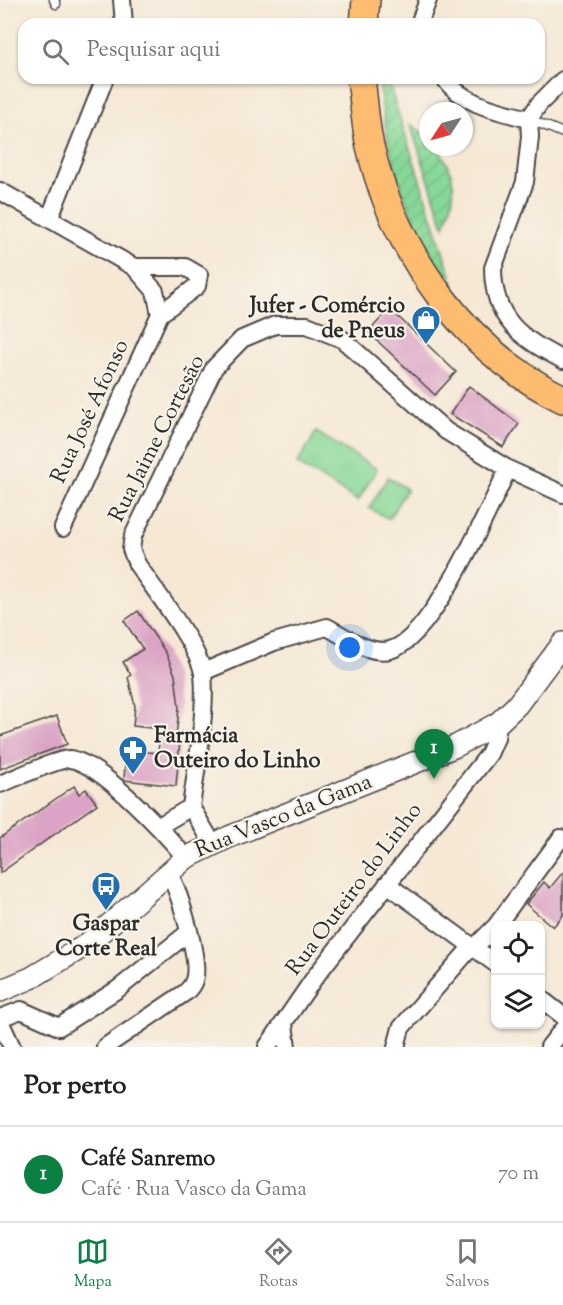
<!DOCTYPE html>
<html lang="pt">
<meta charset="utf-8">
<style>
:root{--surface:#fff;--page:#f2f2f2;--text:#222;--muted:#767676;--line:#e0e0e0;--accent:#0b8043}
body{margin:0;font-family:"Sorts Mill Goudy",serif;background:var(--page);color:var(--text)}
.controls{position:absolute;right:18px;bottom:18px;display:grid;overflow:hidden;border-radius:12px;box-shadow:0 2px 4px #0004}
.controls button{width:54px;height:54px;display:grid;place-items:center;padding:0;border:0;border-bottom:2px solid var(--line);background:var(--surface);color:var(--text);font:30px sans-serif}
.compass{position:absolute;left:419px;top:102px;width:54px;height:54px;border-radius:50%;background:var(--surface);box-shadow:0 2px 4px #0004;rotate:234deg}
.you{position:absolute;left:350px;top:648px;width:21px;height:21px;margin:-15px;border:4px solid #fff;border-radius:50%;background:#1a73e8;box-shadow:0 0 0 9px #1a73e833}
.badge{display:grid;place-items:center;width:39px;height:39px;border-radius:50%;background:var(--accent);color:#fff;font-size:20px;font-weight:700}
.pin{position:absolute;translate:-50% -50px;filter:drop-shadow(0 2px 3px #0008)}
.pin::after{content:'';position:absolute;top:32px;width:21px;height:18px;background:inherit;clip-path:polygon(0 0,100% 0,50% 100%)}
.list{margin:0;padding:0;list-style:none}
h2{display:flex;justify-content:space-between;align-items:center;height:78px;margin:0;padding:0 24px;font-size:26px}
h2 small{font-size:20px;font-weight:400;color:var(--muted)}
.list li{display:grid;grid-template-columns:39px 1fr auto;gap:18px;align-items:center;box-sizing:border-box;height:96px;padding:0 24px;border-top:2px solid var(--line)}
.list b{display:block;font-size:22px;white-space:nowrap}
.list p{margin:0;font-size:20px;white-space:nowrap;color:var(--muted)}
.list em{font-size:20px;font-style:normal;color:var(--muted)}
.icon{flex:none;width:33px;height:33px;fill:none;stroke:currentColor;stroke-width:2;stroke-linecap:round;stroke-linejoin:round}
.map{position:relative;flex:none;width:563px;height:1047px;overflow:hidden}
.search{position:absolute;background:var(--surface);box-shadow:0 2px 4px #0004;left:18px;right:18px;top:18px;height:66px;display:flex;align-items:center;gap:15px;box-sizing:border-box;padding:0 21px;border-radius:18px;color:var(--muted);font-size:22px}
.sheet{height:174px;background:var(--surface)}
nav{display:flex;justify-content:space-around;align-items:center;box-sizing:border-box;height:84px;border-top:2px solid var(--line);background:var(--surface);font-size:16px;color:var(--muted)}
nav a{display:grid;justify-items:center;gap:3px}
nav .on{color:var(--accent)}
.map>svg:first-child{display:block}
.park{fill:#87d898;stroke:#598262;stroke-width:1.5}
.garden{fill:url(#garden-furrows);stroke:#598262;stroke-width:1.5}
.building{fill:#dba3c6}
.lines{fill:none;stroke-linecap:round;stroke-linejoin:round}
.service-casing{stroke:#494744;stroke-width:11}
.minor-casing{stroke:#494744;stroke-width:20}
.tertiary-casing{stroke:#494744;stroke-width:24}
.primary-casing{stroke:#494744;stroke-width:30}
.service{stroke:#fff;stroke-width:8}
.minor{stroke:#fff;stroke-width:16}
.tertiary{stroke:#fff;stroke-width:21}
.primary{stroke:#fdbc70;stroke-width:27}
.labels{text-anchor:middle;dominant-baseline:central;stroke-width:4.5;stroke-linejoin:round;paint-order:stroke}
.poi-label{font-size:22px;font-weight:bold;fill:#2b2b2b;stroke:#f7f3e8;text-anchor:end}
.street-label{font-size:22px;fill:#2b2b2b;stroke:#f7f3e8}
</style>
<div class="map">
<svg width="563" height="1047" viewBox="0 0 563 1047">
<defs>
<pattern id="garden-furrows" width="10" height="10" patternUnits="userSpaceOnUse" patternTransform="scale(1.5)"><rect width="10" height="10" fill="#87d898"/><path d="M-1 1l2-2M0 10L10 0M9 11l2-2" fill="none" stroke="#75ba83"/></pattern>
</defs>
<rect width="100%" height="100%" fill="#f7f3e8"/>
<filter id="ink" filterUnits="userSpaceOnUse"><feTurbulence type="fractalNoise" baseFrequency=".0167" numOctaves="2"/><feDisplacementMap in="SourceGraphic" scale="12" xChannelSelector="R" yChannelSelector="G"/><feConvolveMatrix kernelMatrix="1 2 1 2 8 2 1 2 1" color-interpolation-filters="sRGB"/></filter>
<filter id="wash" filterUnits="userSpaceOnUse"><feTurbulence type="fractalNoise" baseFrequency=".008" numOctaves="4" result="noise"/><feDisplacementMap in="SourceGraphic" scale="24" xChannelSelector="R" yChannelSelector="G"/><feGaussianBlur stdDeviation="1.35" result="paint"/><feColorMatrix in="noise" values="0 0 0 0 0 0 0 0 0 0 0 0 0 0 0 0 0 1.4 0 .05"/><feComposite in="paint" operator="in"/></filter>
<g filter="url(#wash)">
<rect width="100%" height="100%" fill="#f6e8d5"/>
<path class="park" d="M 316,432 L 377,469 L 358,501 L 297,464 Z
M 388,477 L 407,489 L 389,519 L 369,508 Z"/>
<path class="garden" d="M 379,78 L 387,78 L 455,288 C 409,228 385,154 379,78 Z
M 410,124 L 428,136 L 428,147 L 437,147 C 457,174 458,196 444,226 Z"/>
<g id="blocks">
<path class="building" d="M 390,309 L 456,372 L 435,395 L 368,332 Z
M 469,386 L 519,424 L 503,447 L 450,414 Z
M 138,611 L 166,653 L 175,675 L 179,707 L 176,739 L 180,740 L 176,786 L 124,780 L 126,750 L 158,753 L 160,729 L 133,726 L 135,706 L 128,677 L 131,675 L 123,662 L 143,649 L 124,621 Z
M 57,716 L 67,744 L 0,769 L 0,736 Z
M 74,786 L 79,794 L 86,789 L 97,804 L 0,873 L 0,838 Z
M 563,872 L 563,915 L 553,927 L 526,904 L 544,882 L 550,888 Z"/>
</g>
</g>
<g filter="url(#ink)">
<use href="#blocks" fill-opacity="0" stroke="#494744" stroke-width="1.5"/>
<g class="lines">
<g class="service-casing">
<path id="service" d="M 54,0 L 56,4
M 529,119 L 563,133"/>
</g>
<g class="minor-casing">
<path id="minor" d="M 122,0 L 124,24
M 419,24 L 428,0
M 444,78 C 463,105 499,111 529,119 L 539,104 L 563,80
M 529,119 L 530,137 L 525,182 L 493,268 C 493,319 521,339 563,360
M 0,191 L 134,267 L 155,291 L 160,314 L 63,528
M 50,217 L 105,78
M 134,267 L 185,267 L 199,275 L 197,286 L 160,314
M 203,672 L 274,642 L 327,627 C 344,636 369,655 390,650 C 432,640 489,508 508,469
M 0,784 C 13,779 60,758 70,759 C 101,763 165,833 186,858
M 191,807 C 196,769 207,712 203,674 C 200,648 153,588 137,564 L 131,549 L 133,536 L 214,368 L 242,339 L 275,325 L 307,325 L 342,339 L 446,431 L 508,469 L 563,494
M 191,807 L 213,844
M 159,826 L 191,807
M 387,884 L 496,964
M 496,926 L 561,838
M 540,998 L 563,1016
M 0,1018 L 21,1010 L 59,1027 L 118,989 L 189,932
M 0,1021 L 12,1047
M 284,1024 L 287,1047
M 105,1047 L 186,992 C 189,989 193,984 194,980 C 201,961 179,892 169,873
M 267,1047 L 315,977 L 489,754 L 496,738 L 498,723
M 396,1047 L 401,1028 L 467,952 L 474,948 L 496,926
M 549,1047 L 563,1029"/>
</g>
<g class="tertiary-casing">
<path id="tertiary" d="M 0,991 L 31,978 L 86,945 L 186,858 L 229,837 L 456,746 L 498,723 L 517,705 L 563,643"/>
</g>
<g class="primary-casing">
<path id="primary" d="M 364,24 L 366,0
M 361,78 C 364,100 365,124 370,146 C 394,251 465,352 563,399"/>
</g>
<use href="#service" class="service"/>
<use href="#minor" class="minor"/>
<use href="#tertiary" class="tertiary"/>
<use href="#primary" class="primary"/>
</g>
</g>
<defs>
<g id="shop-pin" transform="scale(1.5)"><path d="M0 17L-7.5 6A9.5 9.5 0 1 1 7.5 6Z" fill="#1f6fb2" stroke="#f7f3e8"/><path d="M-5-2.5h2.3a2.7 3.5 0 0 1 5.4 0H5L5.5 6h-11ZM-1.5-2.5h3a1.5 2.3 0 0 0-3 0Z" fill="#fff"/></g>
<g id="pharmacy-pin" transform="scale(1.5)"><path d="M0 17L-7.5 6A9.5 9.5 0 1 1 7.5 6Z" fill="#1f6fb2" stroke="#f7f3e8"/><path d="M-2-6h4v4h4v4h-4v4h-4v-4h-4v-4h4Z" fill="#fff"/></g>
<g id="bus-pin" transform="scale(1.5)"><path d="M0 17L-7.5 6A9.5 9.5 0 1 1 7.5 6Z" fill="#1f6fb2" stroke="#f7f3e8"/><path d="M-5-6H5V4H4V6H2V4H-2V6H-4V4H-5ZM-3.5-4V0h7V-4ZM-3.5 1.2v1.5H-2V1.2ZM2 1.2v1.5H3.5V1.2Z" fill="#fff"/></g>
</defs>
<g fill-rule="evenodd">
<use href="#shop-pin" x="426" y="320"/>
<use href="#pharmacy-pin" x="133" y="750"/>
<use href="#bus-pin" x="106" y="886"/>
</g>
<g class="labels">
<g class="poi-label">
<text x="405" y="307">Jufer - Comércio<tspan x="405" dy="25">de Pneus</tspan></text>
<text x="154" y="737" text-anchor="start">Farmácia<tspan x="154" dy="25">Outeiro do Linho</tspan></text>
<text x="106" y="925" text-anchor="middle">Gaspar<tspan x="106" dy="25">Corte Real</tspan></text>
</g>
<g class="street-label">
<text transform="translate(91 412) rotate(-65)">Rua José Afonso</text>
<text transform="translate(158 439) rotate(-63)">Rua Jaime Cortesão</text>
<text transform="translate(284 817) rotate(-22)">Rua Vasco da Gama</text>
<text transform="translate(355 890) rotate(-53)">Rua Outeiro do Linho</text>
</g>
</g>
</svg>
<div class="controls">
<button><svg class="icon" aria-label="locate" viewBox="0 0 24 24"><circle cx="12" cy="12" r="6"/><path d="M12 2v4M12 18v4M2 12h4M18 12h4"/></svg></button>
<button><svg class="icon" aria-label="layers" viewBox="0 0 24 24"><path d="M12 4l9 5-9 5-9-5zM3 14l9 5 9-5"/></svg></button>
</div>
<svg class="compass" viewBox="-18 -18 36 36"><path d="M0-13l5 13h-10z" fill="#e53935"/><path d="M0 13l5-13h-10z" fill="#767676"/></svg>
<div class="you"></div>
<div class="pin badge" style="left:434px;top:779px">1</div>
<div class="search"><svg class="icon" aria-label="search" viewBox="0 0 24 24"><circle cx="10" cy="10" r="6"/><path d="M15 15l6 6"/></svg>Pesquisar aqui</div>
</div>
<section class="sheet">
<h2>Por perto<small></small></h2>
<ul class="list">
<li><span class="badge">1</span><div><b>Café Sanremo</b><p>Café · Rua Vasco da Gama</p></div><em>70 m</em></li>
</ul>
</section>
<nav>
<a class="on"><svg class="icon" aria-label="map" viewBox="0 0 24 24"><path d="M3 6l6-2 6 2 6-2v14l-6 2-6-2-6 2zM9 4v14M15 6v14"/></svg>Mapa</a>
<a><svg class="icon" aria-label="directions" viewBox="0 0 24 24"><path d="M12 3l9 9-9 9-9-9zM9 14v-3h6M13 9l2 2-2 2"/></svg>Rotas</a>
<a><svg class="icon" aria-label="saved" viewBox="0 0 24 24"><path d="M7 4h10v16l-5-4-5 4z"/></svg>Salvos</a>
</nav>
